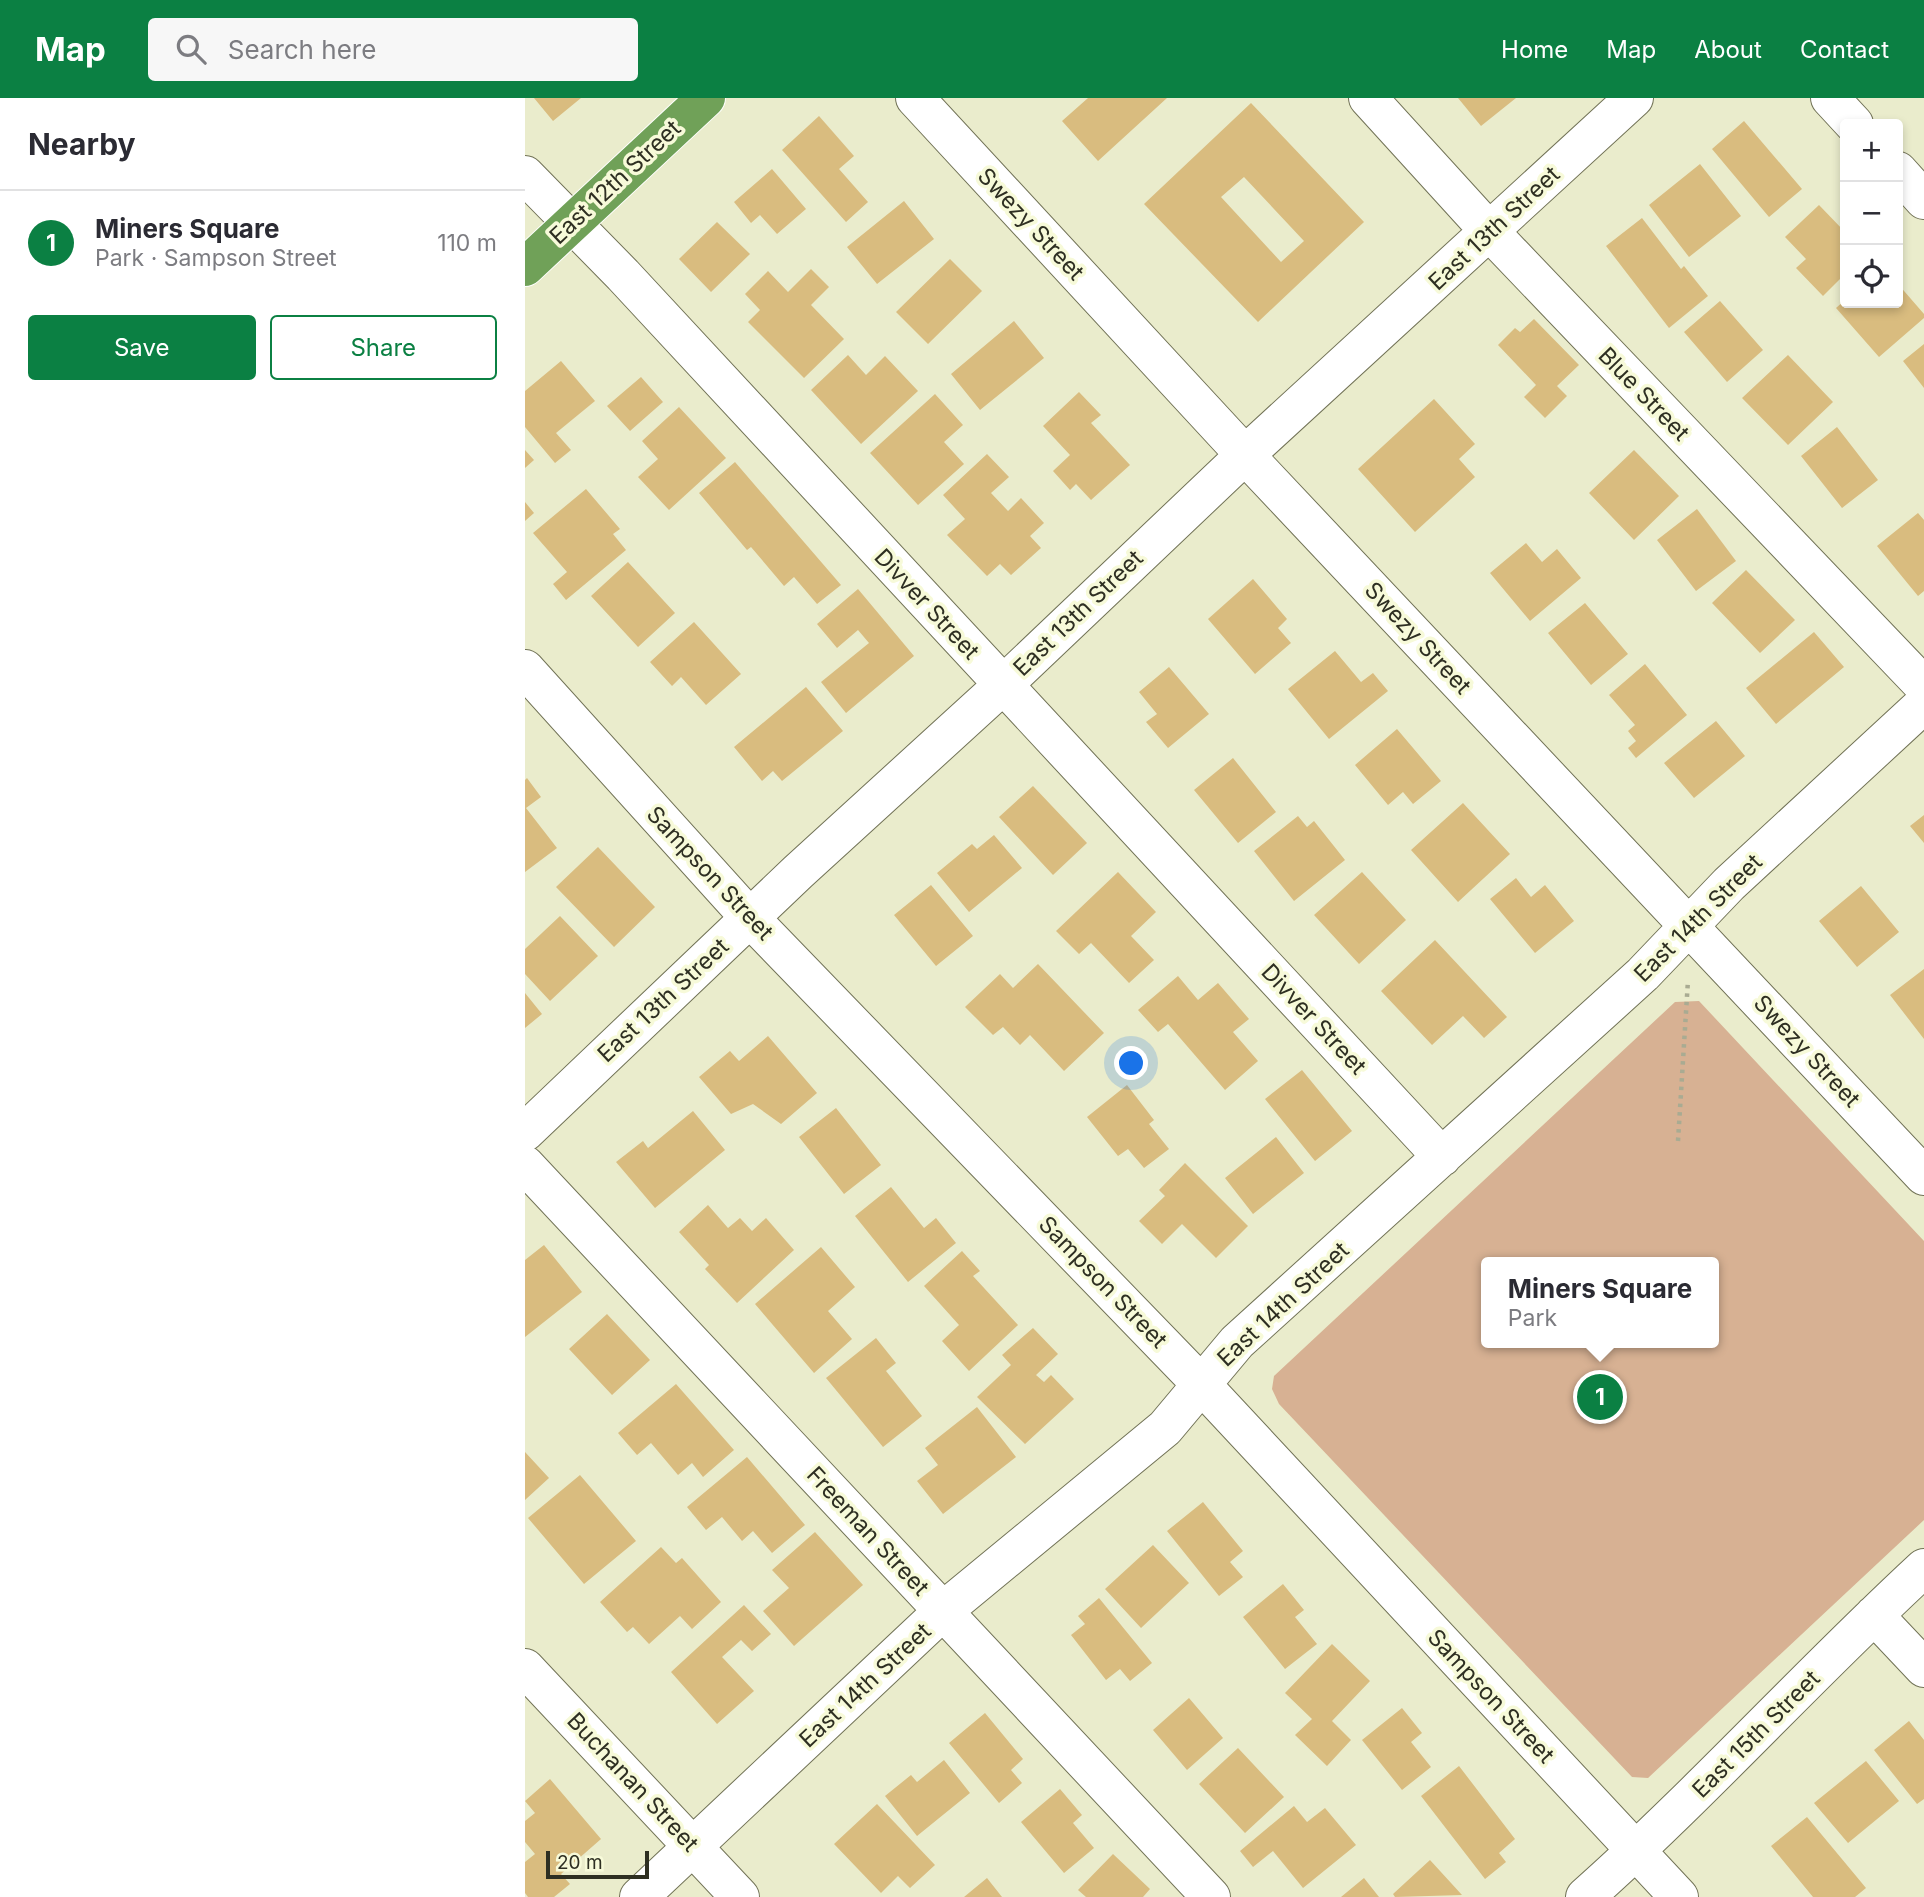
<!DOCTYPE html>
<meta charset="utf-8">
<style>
:root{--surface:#fff;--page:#f7f7f7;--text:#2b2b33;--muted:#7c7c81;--line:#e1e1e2;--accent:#0b8043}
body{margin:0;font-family:Inter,sans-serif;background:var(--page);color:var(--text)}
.controls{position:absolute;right:21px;top:21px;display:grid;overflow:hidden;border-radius:7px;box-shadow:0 4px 10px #0003}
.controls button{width:63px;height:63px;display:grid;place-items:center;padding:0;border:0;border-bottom:2px solid var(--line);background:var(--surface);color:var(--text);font:35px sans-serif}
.scale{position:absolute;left:21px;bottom:18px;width:103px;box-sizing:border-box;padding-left:7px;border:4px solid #2e2f22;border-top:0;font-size:19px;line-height:24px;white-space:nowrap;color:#2e2f22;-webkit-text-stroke:5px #f7fad9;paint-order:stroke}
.you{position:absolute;left:607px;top:966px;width:24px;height:24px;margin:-18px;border:5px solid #fff;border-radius:50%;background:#1a73e8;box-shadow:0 0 0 10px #1a73e833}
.badge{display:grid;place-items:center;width:46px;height:46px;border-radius:50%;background:var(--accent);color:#fff;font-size:23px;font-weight:700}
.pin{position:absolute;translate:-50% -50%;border:4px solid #fff;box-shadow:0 2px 7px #0006}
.popup{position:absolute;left:956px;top:1159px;width:238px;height:91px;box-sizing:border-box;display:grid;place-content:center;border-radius:7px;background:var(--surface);filter:drop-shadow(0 2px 5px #0005);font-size:23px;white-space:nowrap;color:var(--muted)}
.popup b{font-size:26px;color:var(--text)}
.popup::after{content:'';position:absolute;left:50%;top:100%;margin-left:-14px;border:14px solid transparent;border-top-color:var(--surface)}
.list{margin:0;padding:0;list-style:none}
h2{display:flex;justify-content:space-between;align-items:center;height:91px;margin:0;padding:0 28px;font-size:30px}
h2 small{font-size:23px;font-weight:400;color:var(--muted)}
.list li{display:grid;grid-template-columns:46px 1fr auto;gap:21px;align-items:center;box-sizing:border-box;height:105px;padding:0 28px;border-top:2px solid var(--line)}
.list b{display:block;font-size:26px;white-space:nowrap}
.list p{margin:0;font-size:23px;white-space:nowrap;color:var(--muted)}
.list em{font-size:23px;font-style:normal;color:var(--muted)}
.actions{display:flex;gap:14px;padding:21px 28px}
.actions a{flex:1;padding:16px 0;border:2px solid var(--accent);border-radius:7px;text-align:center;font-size:24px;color:var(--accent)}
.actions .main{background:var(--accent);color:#fff}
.icon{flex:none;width:38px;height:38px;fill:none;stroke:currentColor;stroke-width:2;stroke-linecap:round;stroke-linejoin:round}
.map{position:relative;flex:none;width:1399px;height:1799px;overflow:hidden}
header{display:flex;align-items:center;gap:42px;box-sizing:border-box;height:98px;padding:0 35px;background:var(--accent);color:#fff}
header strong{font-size:33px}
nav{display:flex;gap:38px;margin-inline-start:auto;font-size:24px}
.search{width:490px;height:63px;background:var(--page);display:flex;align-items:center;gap:18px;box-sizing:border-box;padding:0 24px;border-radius:7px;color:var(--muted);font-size:26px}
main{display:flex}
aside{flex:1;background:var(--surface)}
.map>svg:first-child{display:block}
.green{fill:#d7b193;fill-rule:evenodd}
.building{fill:#d9bc7f;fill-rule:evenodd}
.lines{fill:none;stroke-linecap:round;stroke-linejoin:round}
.minor-casing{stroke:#717256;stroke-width:40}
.highway-casing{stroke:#fff;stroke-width:40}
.path{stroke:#a9ab92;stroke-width:4.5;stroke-dasharray:3.5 5;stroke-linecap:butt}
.minor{stroke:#fff;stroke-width:38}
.highway{stroke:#70a158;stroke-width:38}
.labels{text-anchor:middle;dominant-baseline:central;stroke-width:7;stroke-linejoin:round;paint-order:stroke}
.street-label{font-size:23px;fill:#2e2f22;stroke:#f7fad9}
</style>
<header>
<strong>Map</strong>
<div class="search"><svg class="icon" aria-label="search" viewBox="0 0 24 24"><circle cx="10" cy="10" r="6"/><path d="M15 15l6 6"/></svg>Search here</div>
<nav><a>Home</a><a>Map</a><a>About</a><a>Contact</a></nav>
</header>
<main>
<aside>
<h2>Nearby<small></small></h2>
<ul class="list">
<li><span class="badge">1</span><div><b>Miners Square</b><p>Park · Sampson Street</p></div><em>110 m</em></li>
</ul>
<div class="actions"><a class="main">Save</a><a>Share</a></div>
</aside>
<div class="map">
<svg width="1399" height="1799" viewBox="0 0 1399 1799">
<rect width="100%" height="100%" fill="#eaeccc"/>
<path class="green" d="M 1174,903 L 1399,1143 L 1399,1422 L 1123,1680 L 1107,1679 L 754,1306 L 747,1291 L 749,1278 L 1150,904 ZM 961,1164 L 1189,1164 L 1189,1245 L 961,1245 Z"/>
<path class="building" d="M 9,0 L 56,0 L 28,23 Z
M 563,0 L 642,0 L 573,63 L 537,23 Z
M 933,0 L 991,0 L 956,28 Z
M 726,5 L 839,124 L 733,224 L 619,106 ZM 719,79 L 779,143 L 756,164 L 696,99 Z
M 294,18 L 329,58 L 314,71 L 343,104 L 321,124 L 257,52 Z
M 1219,23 L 1277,91 L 1244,119 L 1187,51 Z
M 1175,66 L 1216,118 L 1164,159 L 1124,107 Z
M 247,71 L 281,111 L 252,136 L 235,117 L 226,125 L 209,104 Z
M 379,103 L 409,141 L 352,186 L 322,149 Z
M 1294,107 L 1320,134 L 1320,176 L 1298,198 L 1271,170 L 1281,161 L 1260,139 Z
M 1117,120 L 1156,171 L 1159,168 L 1183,198 L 1144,230 L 1081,148 Z
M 192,124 L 225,156 L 186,194 L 154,161 Z
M 425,161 L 457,193 L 403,246 L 371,214 Z
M 286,171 L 304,189 L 286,207 L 319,241 L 279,280 L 223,224 L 235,212 L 220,196 L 243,173 L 263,194 Z
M 1373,186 L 1399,216 L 1399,220 L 1354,259 L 1311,210 L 1320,202 L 1320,205 L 1373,205 Z
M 1195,203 L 1238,252 L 1202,284 L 1159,234 Z
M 1009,221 L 1054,267 L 1032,288 L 1042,298 L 1020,320 L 999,299 L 1011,287 L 973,247 L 990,230 L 995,234 Z
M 489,223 L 519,260 L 455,312 L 426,276 Z
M 1399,246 L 1399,290 L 1378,263 Z
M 323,257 L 341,277 L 360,258 L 393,293 L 336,346 L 286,292 Z
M 1263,257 L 1308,304 L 1263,347 L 1217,300 Z
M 36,263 L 70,303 L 31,335 L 46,352 L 30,365 L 0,329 L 0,293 Z
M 116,279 L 138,304 L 105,333 L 82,308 Z
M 554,294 L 576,317 L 566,325 L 605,367 L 566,402 L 551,386 L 545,392 L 528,373 L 545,357 L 518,328 Z
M 410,296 L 438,327 L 419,344 L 439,366 L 393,407 L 345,355 Z
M 909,301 L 950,346 L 934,361 L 950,379 L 890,434 L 833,371 Z
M 154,309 L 201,360 L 144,412 L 113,379 L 133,361 L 117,343 Z
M 1312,329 L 1353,382 L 1317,410 L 1276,358 Z
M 0,352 L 9,362 L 0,370 Z
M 1109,352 L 1154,398 L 1109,442 L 1064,395 Z
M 462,356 L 484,379 L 466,395 L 483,413 L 496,400 L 519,425 L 505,438 L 516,450 L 486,477 L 475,466 L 462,478 L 422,437 L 440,421 L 418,397 Z
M 210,364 L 316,487 L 292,506 L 269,479 L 259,488 L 226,449 L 222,452 L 174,395 Z
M 61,391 L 95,431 L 88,436 L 101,452 L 41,502 L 28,486 L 42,474 L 8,435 Z
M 0,404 L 9,415 L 0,423 Z
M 1172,411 L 1211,463 L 1171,493 L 1132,442 Z
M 1393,415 L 1399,422 L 1399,493 L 1393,498 L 1352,448 Z
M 1001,445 L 1017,464 L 1032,451 L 1056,480 L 1005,523 L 965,475 Z
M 103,464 L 150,515 L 113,549 L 66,498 Z
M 1221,472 L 1270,522 L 1235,555 L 1187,505 Z
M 728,481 L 762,521 L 753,530 L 766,545 L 730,576 L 683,521 Z
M 333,491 L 389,558 L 321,615 L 296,584 L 344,545 L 333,532 L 312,550 L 292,526 Z
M 1060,505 L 1103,556 L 1066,587 L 1023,535 Z
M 169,524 L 216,576 L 181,607 L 156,579 L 147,588 L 125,564 Z
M 1289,534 L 1319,569 L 1251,626 L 1221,590 Z
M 810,553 L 836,584 L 848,575 L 863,593 L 804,641 L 763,591 Z
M 1120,566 L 1162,617 L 1111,660 L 1103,650 L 1111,643 L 1103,633 L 1110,627 L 1084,597 Z
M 644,569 L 684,616 L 643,650 L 621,624 L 632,616 L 614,594 Z
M 281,589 L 318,633 L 257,683 L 248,673 L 237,683 L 209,649 Z
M 1191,623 L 1220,658 L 1169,700 L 1139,665 Z
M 872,631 L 916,683 L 888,706 L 878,694 L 863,707 L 830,667 Z
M 708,660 L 751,714 L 713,745 L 669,692 Z
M 2,680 L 16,699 L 1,710 L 32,750 L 0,774 L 0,682 Z
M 508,688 L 562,745 L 528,777 L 474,719 Z
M 938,705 L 985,756 L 933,804 L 886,752 Z
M 1399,717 L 1399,745 L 1385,728 Z
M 773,718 L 782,729 L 789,723 L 820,762 L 769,803 L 729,753 Z
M 469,737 L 497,770 L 444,814 L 412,775 L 447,746 L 452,751 Z
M 73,749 L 130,809 L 89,849 L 31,789 Z
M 593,774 L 631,814 L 606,838 L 629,862 L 604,885 L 566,845 L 554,856 L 531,833 Z
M 837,774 L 881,822 L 834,866 L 789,817 Z
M 991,780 L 1006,799 L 1020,787 L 1049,823 L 1010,855 L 965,801 Z
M 406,787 L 448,838 L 411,868 L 369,817 Z
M 1336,788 L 1374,834 L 1332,869 L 1294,823 Z
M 35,818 L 73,858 L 25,903 L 0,876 L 0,851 Z
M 910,842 L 982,919 L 959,940 L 938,918 L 907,947 L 856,893 Z
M 513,866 L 579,935 L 539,973 L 505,937 L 495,947 L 478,929 L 468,937 L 440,909 L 475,876 L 488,890 Z
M 1399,871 L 1399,941 L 1365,897 Z
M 653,878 L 673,902 L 693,885 L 724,921 L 708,934 L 733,963 L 700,992 L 643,926 L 633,934 L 613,912 Z
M 0,895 L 17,916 L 0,930 Z
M 243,938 L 292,995 L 256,1026 L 228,1006 L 206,1016 L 174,979 L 205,953 L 214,963 Z
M 777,972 L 827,1033 L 790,1063 L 740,1001 Z
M 602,987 L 629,1022 L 624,1026 L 644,1051 L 619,1070 L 603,1051 L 593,1058 L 562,1019 Z
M 311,1010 L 356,1067 L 319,1096 L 274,1039 Z
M 168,1013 L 200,1052 L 130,1110 L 91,1064 L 118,1043 L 123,1050 Z
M 751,1039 L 779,1075 L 728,1116 L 700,1080 Z
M 660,1065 L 723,1128 L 691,1160 L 657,1126 L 637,1146 L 614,1123 L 640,1098 L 634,1092 Z
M 366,1089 L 399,1130 L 411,1120 L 431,1145 L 383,1184 L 330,1118 Z
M 183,1107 L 203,1130 L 215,1120 L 227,1133 L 241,1120 L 269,1152 L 212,1205 L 180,1171 L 184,1167 L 154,1134 Z
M 19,1147 L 57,1194 L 0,1239 L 0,1162 Z
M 296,1149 L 330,1189 L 303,1213 L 327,1241 L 289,1275 L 230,1206 Z
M 437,1153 L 455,1173 L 448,1178 L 493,1227 L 444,1273 L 417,1243 L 434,1227 L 399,1188 Z
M 82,1216 L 125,1262 L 87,1297 L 44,1251 Z
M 508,1230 L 533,1256 L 511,1277 L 519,1284 L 526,1277 L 549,1301 L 500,1346 L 452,1299 L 486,1267 L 477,1257 Z
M 351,1240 L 371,1265 L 361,1273 L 397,1318 L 358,1349 L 301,1280 Z
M 151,1286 L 209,1352 L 178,1379 L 167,1365 L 153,1377 L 126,1345 L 112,1357 L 93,1335 Z
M 452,1309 L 491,1359 L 418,1416 L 392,1383 L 413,1367 L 400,1350 Z
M 0,1354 L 24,1380 L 0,1402 Z
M 222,1359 L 280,1427 L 247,1455 L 228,1433 L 217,1443 L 197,1419 L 181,1432 L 162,1409 Z
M 55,1377 L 111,1443 L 59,1486 L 3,1420 Z
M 678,1404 L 718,1453 L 705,1464 L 718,1479 L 694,1498 L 642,1433 Z
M 290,1434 L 338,1487 L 269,1548 L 238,1513 L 264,1490 L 247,1472 Z
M 628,1447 L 664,1485 L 616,1530 L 580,1491 Z
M 136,1449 L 151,1465 L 157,1460 L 196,1504 L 167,1531 L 155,1518 L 124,1546 L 108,1529 L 102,1534 L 75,1504 Z
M 758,1486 L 779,1512 L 770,1519 L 792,1546 L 760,1571 L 718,1519 Z
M 574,1500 L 627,1565 L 605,1583 L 595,1571 L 581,1582 L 546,1537 L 560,1526 L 553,1518 Z
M 219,1507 L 246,1536 L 227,1553 L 216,1542 L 197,1559 L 229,1593 L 192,1626 L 146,1574 Z
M 807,1546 L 845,1583 L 807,1623 L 826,1642 L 802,1668 L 770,1637 L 787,1621 L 760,1595 Z
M 664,1600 L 698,1640 L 662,1672 L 628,1632 Z
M 877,1610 L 897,1635 L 886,1644 L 906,1669 L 877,1692 L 837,1642 Z
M 460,1615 L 498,1661 L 486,1672 L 497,1685 L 474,1705 L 424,1645 Z
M 1384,1623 L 1399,1642 L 1399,1701 L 1392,1706 L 1349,1652 Z
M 713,1650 L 759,1699 L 720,1735 L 674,1686 Z
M 419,1662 L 445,1695 L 392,1738 L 360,1698 L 386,1677 L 392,1684 Z
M 1341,1663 L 1374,1703 L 1323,1745 L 1289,1705 Z
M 934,1668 L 990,1741 L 974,1755 L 981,1764 L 960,1781 L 896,1698 Z
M 25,1681 L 76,1741 L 36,1776 L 45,1786 L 29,1799 L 3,1799 L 0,1795 L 0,1764 L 10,1756 L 0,1744 L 0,1723 L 10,1715 L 0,1703 Z
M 535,1691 L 557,1717 L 548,1725 L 569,1750 L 539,1775 L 496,1724 Z
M 352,1706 L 410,1767 L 385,1790 L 373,1778 L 356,1795 L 309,1746 Z
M 769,1708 L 782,1724 L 800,1710 L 831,1747 L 778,1790 L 748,1753 L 728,1769 L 715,1753 Z
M 1282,1719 L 1341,1790 L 1330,1799 L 1288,1799 L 1246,1748 Z
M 588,1756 L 625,1791 L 618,1799 L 561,1799 L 553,1792 Z
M 905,1762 L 937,1797 L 870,1799 L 868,1796 Z
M 462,1780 L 477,1799 L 439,1799 Z
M 839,1780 L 854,1799 L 816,1799 Z"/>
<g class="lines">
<g class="minor-casing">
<path id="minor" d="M 390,0 L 720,357 L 1399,1078
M 843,0 L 965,134 L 1399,588
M 1305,0 L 1329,26
M 1373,73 L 1399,102
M 0,77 L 98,177 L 917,1059
M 0,571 L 225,820 L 676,1286 L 1154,1799
M 0,1034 L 273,774 L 478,587 L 720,357 L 1109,0
M 0,1067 L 686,1799
M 1349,1517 L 1399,1570
M 0,1570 L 215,1799
M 114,1799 L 418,1513 L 640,1330 L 712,1244 L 1118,876 L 1204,786 L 1399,606
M 1060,1799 C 1178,1694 1283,1577 1399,1470"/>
</g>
<g class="highway-casing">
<path id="highway" d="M 0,169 L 181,0"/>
</g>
<path class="path" d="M 1153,1043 L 1163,882"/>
<use href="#minor" class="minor"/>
<use href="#highway" class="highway"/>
</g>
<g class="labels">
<g class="street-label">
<text transform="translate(90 84) rotate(-43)">East 12th Street</text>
<text transform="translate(506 126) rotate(47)">Swezy Street</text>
<text transform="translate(969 130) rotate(-43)">East 13th Street</text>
<text transform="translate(1119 296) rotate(46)">Blue Street</text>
<text transform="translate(402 506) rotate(47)">Divver Street</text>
<text transform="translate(553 515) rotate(-44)">East 13th Street</text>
<text transform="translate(893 540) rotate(47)">Swezy Street</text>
<text transform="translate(185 775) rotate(47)">Sampson Street</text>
<text transform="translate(1173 820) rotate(-45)">East 14th Street</text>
<text transform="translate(138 902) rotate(-43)">East 13th Street</text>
<text transform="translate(789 921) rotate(47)">Divver Street</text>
<text transform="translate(1282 953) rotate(47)">Swezy Street</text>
<text transform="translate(578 1184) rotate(46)">Sampson Street</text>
<text transform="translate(758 1206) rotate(-43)">East 14th Street</text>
<text transform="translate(343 1433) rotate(47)">Freeman Street</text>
<text transform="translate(340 1587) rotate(-43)">East 14th Street</text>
<text transform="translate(966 1598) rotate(47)">Sampson Street</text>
<text transform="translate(1231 1636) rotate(-45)">East 15th Street</text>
<text transform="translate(108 1684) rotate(47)">Buchanan Street</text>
</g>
</g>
</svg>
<div class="controls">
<button>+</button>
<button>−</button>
<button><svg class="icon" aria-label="locate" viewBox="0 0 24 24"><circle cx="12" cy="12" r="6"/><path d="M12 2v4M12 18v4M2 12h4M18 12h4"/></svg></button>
</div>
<div class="scale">20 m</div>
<div class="you"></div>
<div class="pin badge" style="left:1075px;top:1299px">1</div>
<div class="popup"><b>Miners Square</b>Park</div>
</div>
</main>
